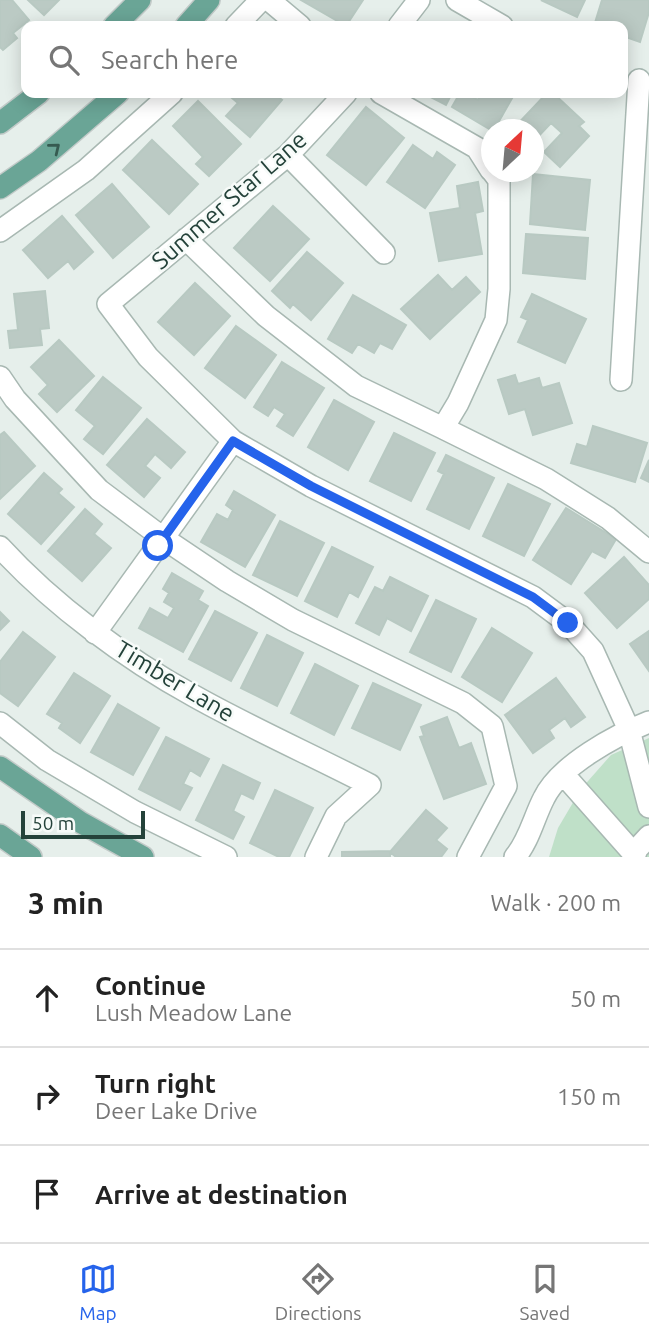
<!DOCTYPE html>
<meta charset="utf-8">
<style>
:root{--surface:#fff;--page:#f2f2f2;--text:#222;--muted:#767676;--line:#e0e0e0;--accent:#2563eb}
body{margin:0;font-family:Ubuntu,sans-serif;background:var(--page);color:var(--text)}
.compass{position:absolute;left:481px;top:119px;width:63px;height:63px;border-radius:50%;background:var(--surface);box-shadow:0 4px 18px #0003;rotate:26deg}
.scale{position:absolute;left:21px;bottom:18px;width:124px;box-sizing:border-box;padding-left:7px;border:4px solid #24423a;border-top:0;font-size:19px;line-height:24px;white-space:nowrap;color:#24423a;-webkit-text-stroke:5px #f7fbf9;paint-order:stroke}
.stop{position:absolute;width:21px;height:21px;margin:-16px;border:5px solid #2563eb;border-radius:50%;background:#fff}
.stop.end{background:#2563eb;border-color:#fff;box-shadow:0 2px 7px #0008}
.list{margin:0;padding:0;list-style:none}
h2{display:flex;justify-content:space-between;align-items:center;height:91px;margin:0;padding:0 28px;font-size:30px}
h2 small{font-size:23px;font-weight:400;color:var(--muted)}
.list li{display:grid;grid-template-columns:46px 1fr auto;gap:21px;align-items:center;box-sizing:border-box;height:98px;padding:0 28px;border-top:2px solid var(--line)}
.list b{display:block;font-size:26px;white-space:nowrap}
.list p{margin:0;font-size:23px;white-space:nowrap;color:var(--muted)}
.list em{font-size:23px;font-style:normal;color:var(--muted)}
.icon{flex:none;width:38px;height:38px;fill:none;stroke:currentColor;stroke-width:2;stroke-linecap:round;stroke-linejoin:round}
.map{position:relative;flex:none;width:649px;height:857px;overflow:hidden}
.search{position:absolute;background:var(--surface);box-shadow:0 4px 18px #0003;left:21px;right:21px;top:21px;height:77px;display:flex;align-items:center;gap:18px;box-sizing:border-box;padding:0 24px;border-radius:14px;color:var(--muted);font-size:26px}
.sheet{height:385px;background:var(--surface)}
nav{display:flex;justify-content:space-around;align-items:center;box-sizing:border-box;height:98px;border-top:2px solid var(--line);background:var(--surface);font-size:19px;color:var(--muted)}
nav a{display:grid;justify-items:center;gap:4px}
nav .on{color:var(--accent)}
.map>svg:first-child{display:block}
.green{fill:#bfe0c8}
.building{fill:#bbcac4;stroke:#b8c9c2;stroke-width:2}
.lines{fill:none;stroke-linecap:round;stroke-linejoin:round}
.minor-casing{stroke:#a8b8b2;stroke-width:24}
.major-casing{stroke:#c2cac8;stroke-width:24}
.minor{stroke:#fff;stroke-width:21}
.major{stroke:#6aa596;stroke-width:21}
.oneway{stroke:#365b51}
.route{stroke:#2563eb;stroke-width:9}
.labels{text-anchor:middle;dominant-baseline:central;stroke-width:5;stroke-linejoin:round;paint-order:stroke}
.street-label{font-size:24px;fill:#24423a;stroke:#f7fbf9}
</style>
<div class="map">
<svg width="649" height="857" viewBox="0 0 649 857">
<rect width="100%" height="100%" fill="#e6efeb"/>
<path class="green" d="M 649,738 L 649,857 L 549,857 L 558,828 L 581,789 L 611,755 Z"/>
<path class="building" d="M 0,0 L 12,0 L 29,20 L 13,33 L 17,38 L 3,50 L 0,47 Z
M 28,0 L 59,0 L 44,15 Z
M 301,0 L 363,0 L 346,26 Z
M 541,0 L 585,0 L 577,17 Z
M 602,0 L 649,0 L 649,12 L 640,42 L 623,36 L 623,26 L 594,26 Z
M 226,93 L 273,93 L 282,100 L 250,137 L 226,116 L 238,103 Z
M 423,93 L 452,93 L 446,105 Z
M 460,93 L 464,93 L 478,100 L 482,93 L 515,93 L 494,130 L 491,130 L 452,107 Z
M 547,93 L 553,93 L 584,122 L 579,126 L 589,136 L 560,167 L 544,152 L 562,133 L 551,123 L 534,141 L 534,130 L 512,130 Z
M 198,101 L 241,144 L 209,176 L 196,164 L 203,157 L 173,126 Z
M 366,107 L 404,138 L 366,185 L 327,155 Z
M 152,140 L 198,184 L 169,214 L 123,170 Z
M 413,145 L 433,159 L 437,152 L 455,165 L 425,208 L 387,182 Z
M 533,174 L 590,180 L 585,230 L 530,224 Z
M 478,182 L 483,211 L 475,213 L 482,254 L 439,261 L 430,213 L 460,208 L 457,186 Z
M 112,184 L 149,227 L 113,258 L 76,215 Z
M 273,206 L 309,239 L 270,281 L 234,248 Z
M 62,216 L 93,252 L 74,269 L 68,261 L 48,278 L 23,250 Z
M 526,234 L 588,238 L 585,279 L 523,273 Z
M 307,252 L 343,283 L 311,320 L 293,304 L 290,308 L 272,291 Z
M 438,275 L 452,290 L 466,277 L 480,292 L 430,339 L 401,309 Z
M 195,283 L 230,316 L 194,355 L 158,322 Z
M 45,291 L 49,328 L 40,329 L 42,345 L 10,348 L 8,331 L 18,330 L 14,294 Z
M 532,294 L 586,319 L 565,363 L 518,342 L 528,320 L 521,317 Z
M 353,295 L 406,325 L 392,349 L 380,343 L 374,353 L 358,344 L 352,353 L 328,339 Z
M 236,326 L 276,355 L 245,398 L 205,368 Z
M 59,340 L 94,376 L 57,412 L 39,394 L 48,385 L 31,367 Z
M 282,362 L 324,388 L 293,436 L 277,426 L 285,414 L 274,407 L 268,416 L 254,407 Z
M 515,375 L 518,384 L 539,378 L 542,388 L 559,383 L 572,423 L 533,435 L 525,409 L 509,414 L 498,380 Z
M 103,377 L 141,408 L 103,454 L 84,439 L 95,426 L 76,410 Z
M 334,400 L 374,422 L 348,470 L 308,447 Z
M 147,419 L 185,452 L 171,468 L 155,454 L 145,466 L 160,478 L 144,497 L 107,465 Z
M 593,426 L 647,443 L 635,482 L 571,463 L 577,444 L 587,447 Z
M 4,432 L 35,466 L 0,499 L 0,435 Z
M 394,433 L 435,453 L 411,501 L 370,481 Z
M 446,455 L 494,478 L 469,529 L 427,509 L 444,474 L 438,471 Z
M 649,460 L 649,482 L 641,478 Z
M 44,473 L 62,489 L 58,493 L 74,507 L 41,544 L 8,514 Z
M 508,484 L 550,504 L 524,556 L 483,536 Z
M 234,491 L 275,515 L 245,567 L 201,542 L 217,514 L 228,520 L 233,510 L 226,505 Z
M 566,508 L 616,539 L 605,558 L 592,551 L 571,584 L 533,560 Z
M 85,509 L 102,524 L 94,534 L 111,548 L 82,581 L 48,551 Z
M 280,521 L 324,543 L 297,596 L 253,575 Z
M 332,547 L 373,567 L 358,597 L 349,592 L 337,617 L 305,601 Z
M 624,557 L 649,585 L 649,599 L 617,628 L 585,593 Z
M 172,573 L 203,591 L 198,600 L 208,606 L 183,652 L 139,628 L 150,608 L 168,618 L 174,608 L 164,602 L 169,593 L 163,589 Z
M 390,577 L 428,596 L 411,631 L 387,618 L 379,635 L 356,623 L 375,587 L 383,591 Z
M 436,600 L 476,619 L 451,672 L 410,652 Z
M 215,611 L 257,633 L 231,681 L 189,659 Z
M 0,612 L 9,621 L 0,630 Z
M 492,628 L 532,653 L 502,702 L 462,677 Z
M 649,631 L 649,671 L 630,644 Z
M 23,632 L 55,657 L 18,706 L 0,693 L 0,662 Z
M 267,635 L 303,653 L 277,706 L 241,688 Z
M 315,664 L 358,686 L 334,735 L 291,713 Z
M 74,673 L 110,696 L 80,743 L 59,728 L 62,723 L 47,714 Z
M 556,678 L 585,717 L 571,727 L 565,718 L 549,730 L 554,738 L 533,753 L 505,715 Z
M 373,683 L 421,705 L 400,750 L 352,728 Z
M 118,704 L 159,728 L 133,775 L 91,752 Z
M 447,717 L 459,748 L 471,743 L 486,784 L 444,799 L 420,737 L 424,736 L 421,727 Z
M 166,737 L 209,759 L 200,776 L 190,770 L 183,784 L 192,788 L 180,810 L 139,789 Z
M 223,765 L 260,783 L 253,799 L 241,793 L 233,811 L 244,817 L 233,839 L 196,820 Z
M 275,790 L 313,808 L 289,857 L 279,857 L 250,843 Z
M 426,810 L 447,828 L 436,840 L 447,849 L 441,857 L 396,857 L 390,852 Z
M 390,851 L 390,857 L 342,857 L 342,852 Z"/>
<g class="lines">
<g class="minor-casing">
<path id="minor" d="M 269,0 L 300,26
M 457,0 L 502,26
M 236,26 L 261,0
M 399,26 L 419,0
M 346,93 L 288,155 L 108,304 L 148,357 L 233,441 L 311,486 L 533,597 L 568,623 L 593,651 L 629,730 L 649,807
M 381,93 L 477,148 L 491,170
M 288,155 L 384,253
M 0,231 L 86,170 L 172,93
M 186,239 L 266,316 L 356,386 L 443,428 L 458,403 L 496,320 L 499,289 L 499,180 L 493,172
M 0,377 L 15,399 L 99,490 L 163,538 L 227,581 L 293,620 L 463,703 L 492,726 L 506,786 L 468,857
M 621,380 L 639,80
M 443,428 L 546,479 L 608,518 L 649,552
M 0,547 C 52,604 126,659 194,696 C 251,728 312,755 370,785 L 336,816 L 316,857
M 95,633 L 233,441
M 0,723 L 47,760 L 135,812 L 226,857
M 564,775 L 634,854
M 515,857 C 529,841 534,817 544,798 C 560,765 616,735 649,722
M 634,857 L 637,849 L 649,836"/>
</g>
<g class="major-casing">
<path id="major" d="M 114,26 L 140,0
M 186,26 L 209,0
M 0,123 L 39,93
M 0,188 L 39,161 L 118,93
M 0,767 L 80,822 L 143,857
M 0,835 L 31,857"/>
</g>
<use href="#minor" class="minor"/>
<use href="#major" class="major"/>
</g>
<defs><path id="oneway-chevron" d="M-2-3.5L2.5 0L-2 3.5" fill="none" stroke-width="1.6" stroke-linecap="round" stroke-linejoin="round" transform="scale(1.75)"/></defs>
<use class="oneway" href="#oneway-chevron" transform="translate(55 148) rotate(-39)"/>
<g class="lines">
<path class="route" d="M 158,546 L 233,441 L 311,486 L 533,597 L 568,623"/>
</g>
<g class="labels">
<g class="street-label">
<text transform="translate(229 200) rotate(-41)">Summer Star Lane</text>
<text transform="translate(175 681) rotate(31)">Timber Lane</text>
</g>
</g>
</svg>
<svg class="compass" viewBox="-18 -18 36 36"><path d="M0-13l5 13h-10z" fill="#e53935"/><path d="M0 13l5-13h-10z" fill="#767676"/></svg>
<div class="scale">50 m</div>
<div class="stop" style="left:158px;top:546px"></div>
<div class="stop end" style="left:568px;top:623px"></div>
<div class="search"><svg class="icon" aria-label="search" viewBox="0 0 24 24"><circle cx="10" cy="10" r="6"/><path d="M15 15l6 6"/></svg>Search here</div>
</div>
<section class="sheet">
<h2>3 min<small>Walk · 200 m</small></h2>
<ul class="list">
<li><svg class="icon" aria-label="ahead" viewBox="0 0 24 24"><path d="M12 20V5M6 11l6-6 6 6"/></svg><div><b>Continue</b><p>Lush Meadow Lane</p></div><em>50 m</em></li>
<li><svg class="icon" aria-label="right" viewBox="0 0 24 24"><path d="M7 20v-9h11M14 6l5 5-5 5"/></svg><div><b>Turn right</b><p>Deer Lake Drive</p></div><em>150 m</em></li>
<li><svg class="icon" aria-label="arrive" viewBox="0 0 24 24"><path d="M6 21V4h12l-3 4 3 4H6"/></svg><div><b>Arrive at destination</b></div></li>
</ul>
</section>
<nav>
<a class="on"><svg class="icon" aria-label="map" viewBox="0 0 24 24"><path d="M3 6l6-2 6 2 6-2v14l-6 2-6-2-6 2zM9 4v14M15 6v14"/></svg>Map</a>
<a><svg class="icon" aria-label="directions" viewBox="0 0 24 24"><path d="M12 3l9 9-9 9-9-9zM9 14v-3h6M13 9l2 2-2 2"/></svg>Directions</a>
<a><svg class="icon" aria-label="saved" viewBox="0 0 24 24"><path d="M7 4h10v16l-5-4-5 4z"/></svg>Saved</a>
</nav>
